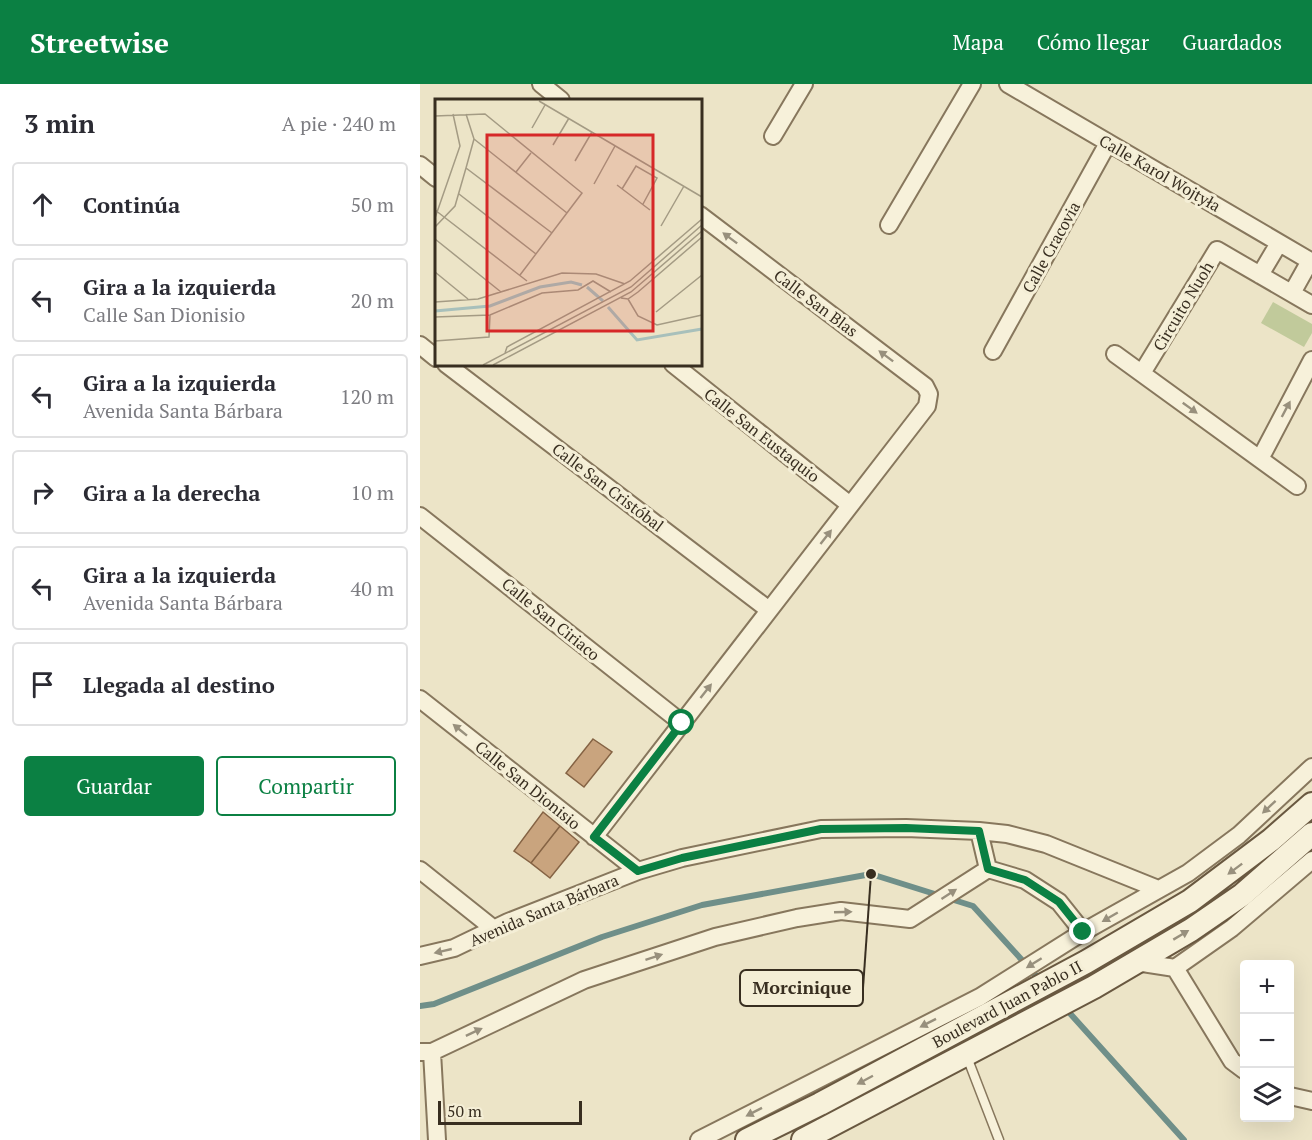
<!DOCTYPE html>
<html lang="es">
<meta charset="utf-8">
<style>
:root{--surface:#fff;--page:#f2f2f3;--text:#2b2b33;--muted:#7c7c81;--line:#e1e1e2;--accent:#0b8043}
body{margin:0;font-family:"PT Serif",serif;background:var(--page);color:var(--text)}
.controls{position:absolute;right:18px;bottom:18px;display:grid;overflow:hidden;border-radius:6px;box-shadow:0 6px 24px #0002}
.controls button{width:54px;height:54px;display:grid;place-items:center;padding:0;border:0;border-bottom:2px solid var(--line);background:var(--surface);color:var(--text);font:30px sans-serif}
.scale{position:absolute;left:18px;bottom:15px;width:144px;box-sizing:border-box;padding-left:6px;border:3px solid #382e20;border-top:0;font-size:16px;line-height:21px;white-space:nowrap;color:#382e20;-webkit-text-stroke:4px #f4eed6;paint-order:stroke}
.stop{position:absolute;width:18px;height:18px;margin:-14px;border:4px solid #0b8043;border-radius:50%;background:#fff}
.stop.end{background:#0b8043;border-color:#fff;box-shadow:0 2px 6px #0008}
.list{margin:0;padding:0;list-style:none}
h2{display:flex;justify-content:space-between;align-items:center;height:78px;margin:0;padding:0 24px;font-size:26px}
h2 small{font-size:20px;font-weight:400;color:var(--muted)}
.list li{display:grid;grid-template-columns:39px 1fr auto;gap:18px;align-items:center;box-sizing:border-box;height:84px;margin:0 12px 12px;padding:0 12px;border:2px solid var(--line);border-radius:6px}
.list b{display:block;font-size:22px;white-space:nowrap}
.list p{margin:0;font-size:20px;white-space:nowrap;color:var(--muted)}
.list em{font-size:20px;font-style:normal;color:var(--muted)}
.actions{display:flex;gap:12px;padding:18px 24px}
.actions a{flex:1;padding:14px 0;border:2px solid var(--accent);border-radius:6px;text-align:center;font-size:21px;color:var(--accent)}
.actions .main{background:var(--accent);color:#fff}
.icon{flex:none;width:33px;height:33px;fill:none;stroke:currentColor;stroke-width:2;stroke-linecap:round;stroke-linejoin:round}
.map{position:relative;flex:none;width:892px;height:1056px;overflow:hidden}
header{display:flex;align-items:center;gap:36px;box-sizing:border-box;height:84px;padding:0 30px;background:var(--accent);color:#fff}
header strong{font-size:28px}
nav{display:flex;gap:33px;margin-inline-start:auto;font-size:21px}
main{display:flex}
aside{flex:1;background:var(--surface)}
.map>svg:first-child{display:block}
.green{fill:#c1ca9b}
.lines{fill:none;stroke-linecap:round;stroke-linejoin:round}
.stream{stroke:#6f8f89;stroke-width:6}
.building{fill:#c9a47e;stroke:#856344;stroke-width:1.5}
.service-casing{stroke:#87775d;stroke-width:11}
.minor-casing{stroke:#87775d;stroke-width:20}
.secondary-casing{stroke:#695840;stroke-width:26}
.service{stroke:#f7f1da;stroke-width:8}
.minor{stroke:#f7f1da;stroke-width:16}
.secondary{stroke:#f7f1da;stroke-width:22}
.oneway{fill:#98907d}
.route{stroke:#0b8043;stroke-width:8}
.labels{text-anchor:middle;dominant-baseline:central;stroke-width:6;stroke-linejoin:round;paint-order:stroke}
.street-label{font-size:16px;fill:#382e20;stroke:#f4eed6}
.inset-river{fill:none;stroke:#a8c0bb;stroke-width:3}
.inset-road{fill:none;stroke:#a49b84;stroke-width:1.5}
.view{fill:#d62828;fill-opacity:0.15;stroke:#d62828;stroke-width:3}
.inset-edge{fill:none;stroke:#382e20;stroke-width:3}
.leader{fill:none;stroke:#382e20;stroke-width:2}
.callout-dot{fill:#382e20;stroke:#f4eed6;stroke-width:2}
.callout{fill:#f4eed6;stroke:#382e20;stroke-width:2}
.callout-label{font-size:18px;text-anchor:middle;font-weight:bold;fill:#382e20}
</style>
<header>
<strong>Streetwise</strong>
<nav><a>Mapa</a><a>Cómo llegar</a><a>Guardados</a></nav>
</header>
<main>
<aside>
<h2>3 min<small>A pie · 240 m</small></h2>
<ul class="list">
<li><svg class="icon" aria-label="ahead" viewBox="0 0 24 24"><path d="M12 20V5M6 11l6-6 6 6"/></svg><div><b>Continúa</b></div><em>50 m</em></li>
<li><svg class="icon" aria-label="left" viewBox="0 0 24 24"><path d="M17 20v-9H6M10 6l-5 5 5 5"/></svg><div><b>Gira a la izquierda</b><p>Calle San Dionisio</p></div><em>20 m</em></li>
<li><svg class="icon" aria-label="left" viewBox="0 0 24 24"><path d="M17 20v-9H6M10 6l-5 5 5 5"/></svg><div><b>Gira a la izquierda</b><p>Avenida Santa Bárbara</p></div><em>120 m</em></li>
<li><svg class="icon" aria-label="right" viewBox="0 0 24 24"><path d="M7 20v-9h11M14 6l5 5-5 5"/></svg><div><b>Gira a la derecha</b></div><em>10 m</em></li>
<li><svg class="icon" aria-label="left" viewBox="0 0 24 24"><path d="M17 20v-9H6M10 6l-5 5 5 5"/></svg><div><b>Gira a la izquierda</b><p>Avenida Santa Bárbara</p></div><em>40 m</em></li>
<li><svg class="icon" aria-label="arrive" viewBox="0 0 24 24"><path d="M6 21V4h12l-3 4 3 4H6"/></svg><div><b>Llegada al destino</b></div></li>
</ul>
<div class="actions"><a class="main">Guardar</a><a>Compartir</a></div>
</aside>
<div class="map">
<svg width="892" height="1056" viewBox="0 0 892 1056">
<rect width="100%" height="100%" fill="#ece4c7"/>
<path class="green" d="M 853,218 L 892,240 L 892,249 L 884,263 L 841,239 Z"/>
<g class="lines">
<path class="stream" d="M 628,905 L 764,1056
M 0,922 L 14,920 L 182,853 L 282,821 L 451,790 L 553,822 L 621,897"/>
</g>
<path class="building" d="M 173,655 L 192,668 L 164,703 L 146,689 Z
M 123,728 L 140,742 L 111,779 L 94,767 Z
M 140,742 L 159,758 L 130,794 L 111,779 Z"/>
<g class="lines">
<g class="service-casing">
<path id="service" d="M 547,973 L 579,1056"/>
</g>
<g class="minor-casing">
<path id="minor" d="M 121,0 L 141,16
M 588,0 L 892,178
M 353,52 L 384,0
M 0,81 L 16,94
M 469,141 L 552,0
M 840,191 L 859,159
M 872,209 L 890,177
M 0,261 L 16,274
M 573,267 L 688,59
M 695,270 L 877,402
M 26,280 L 349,526
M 253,280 L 430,421
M 722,289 L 797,166 L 892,221
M 840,375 L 892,276
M 0,432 L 262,639
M 0,615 L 218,787
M 559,747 L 568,785
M 174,753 L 507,322 L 509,310 L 505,302 L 280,131
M 0,786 L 74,845
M 0,872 L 34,864 L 88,838 L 218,787 L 262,774 L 401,745 L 486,744 L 559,747 L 587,750 L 626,760 L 738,805
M 716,878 L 755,884 L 812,844 L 892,776
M 755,884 L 812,977 L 824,986
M 0,968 L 12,968 L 164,896 L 295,853 L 377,834 L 421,827 L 490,835 L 568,785 L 605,796 L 639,818 L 663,848
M 12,968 L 17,1056
M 870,1012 L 892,1017
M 279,1056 L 560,913 L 663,848 L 768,789 L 819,751 L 892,683"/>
</g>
<g class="secondary-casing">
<path id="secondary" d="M 327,1056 L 400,1020 L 666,878 L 770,817 L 851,756 L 892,720
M 383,1056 L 674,903 L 771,846 L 822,811 L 892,750"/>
</g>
<use href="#service" class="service"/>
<use href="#minor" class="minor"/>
<use href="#secondary" class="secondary"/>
</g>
<defs><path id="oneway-solid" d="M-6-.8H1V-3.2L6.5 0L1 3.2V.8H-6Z" transform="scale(1.5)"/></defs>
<g class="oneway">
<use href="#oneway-solid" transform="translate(310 154) rotate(-143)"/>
<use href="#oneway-solid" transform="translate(466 272) rotate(-143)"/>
<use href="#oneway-solid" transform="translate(770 324) rotate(36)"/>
<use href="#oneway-solid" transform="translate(866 325) rotate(-62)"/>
<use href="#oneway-solid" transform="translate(406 453) rotate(-52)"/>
<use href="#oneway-solid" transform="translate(286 607) rotate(-52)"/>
<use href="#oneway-solid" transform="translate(40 646) rotate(-141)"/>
<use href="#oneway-solid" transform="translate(849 723) rotate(137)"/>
<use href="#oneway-solid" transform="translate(815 785) rotate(143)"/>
<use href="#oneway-solid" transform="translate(529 810) rotate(-33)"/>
<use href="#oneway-solid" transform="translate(423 828) rotate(-2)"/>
<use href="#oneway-solid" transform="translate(690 833) rotate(150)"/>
<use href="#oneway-solid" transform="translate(761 851) rotate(-31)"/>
<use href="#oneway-solid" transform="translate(23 867) rotate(167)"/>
<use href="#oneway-solid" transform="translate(234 873) rotate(-18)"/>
<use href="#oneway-solid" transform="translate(614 879) rotate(148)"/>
<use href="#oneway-solid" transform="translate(508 939) rotate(153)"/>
<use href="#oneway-solid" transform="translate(54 948) rotate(-25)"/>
<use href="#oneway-solid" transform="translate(445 996) rotate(152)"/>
<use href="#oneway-solid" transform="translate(334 1028) rotate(153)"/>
</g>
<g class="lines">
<path class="route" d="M 262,639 L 174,753 L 218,787 L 262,774 L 401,745 L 486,744 L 559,747 L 568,785 L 605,796 L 639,818 L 663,848"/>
</g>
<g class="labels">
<g class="street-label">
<text transform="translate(740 89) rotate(30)">Calle Karol Wojtyła</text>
<text transform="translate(631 163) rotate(-61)">Calle Cracovia</text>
<text transform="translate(396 219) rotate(37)">Calle San Blas</text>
<text transform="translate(763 222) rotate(-59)">Circuito Nuoh</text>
<text transform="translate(342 351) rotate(38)">Calle San Eustaquio</text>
<text transform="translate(188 403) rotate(37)">Calle San Cristóbal</text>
<text transform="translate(131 535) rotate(39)">Calle San Ciriaco</text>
<text transform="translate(108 701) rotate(39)">Calle San Dionisio</text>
<text transform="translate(124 826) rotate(-23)">Avenida Santa Bárbara</text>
<text transform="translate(587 920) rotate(-28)">Boulevard Juan Pablo II</text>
</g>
</g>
<g transform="translate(15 15)">
<rect width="267" height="267" fill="#ece4c7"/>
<path class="inset-river" d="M 152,188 L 168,202M 173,208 L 202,241 L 267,230M 0,212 L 55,207 L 105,188 L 136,183 L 147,186"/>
<path class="inset-road" d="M 104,2 L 267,98M 0,17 L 50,15 L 147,94 L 85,176M 97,29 L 110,6M 39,40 L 132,114M 118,46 L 134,19M 140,62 L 157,33M 31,69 L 117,134M 81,73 L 96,54M 159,85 L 180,47M 182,86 L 215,111M 187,90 L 201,67 L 222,79 L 208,105M 24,95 L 101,155M 0,111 L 92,182M 0,119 L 25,47 L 18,15M 226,127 L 249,87M 0,128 L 20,107 L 31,69 L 39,40 L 31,15M 0,140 L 66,193M 0,173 L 33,200M 186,199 L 193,200 L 203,193 L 267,138M 193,200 L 203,217 L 222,226 L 267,216M 0,203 L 43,200 L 127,174 L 161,175 L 190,185M 221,213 L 267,176M 0,218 L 55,216 L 107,194 L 143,191 L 158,182 L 176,193M 0,242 L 54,238 L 55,216M 70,254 L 72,248 L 195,182 L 267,120M 48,266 L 196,188 L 267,126M 58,266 L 196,193 L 267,132"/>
<path class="view" d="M 52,36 L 218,36 L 218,232 L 52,232 Z"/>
<rect width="267" height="267" class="inset-edge"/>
</g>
<path class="leader" d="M451 790L443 904"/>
<circle class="callout-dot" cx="451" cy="790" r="6"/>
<rect class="callout" x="320" y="886" width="123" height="36" rx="6"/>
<g class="callout-label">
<text x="382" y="910">Morcinique</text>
</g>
</svg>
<div class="controls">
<button>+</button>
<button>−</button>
<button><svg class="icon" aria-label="layers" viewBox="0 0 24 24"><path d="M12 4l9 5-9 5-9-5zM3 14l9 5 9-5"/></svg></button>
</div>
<div class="scale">50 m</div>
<div class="stop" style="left:262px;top:639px"></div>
<div class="stop end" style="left:663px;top:848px"></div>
</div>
</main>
